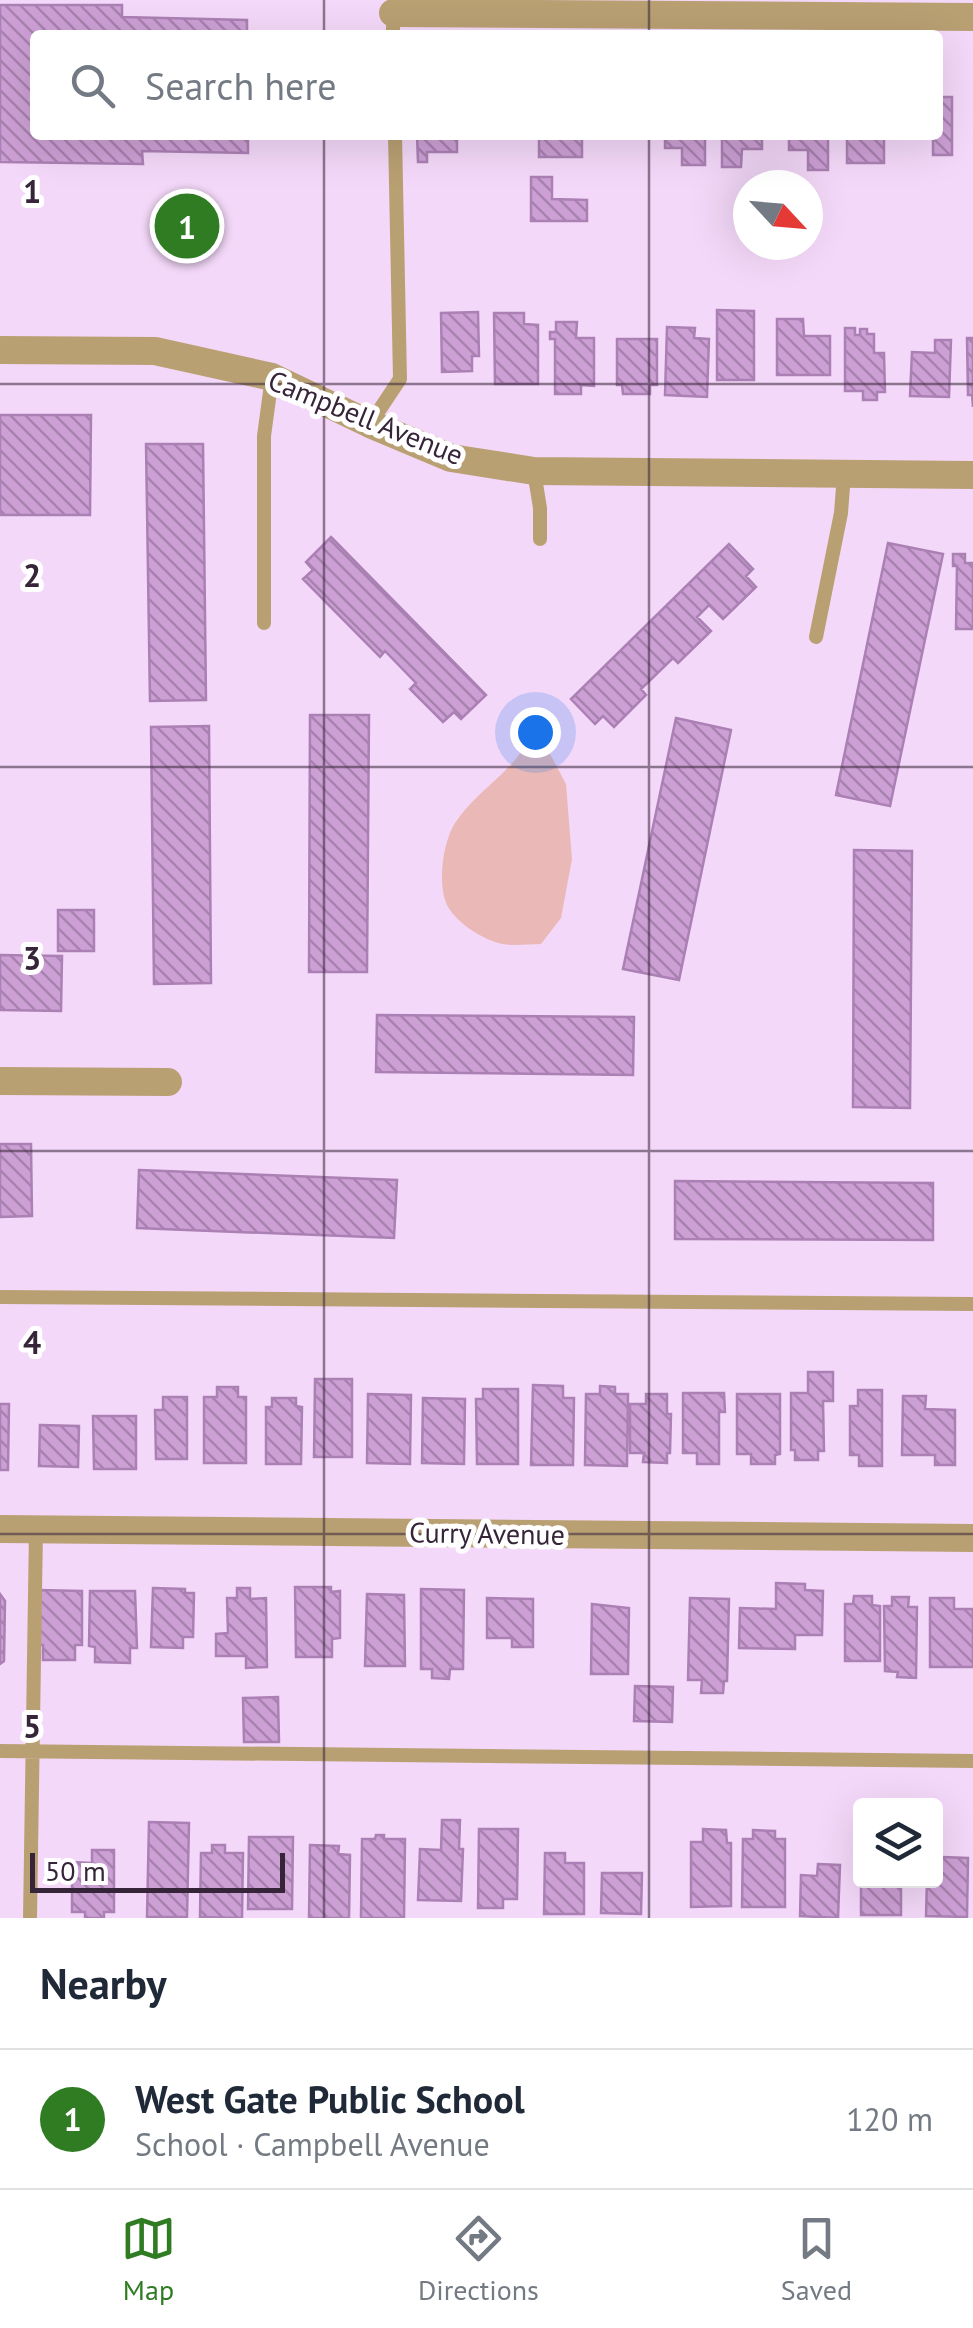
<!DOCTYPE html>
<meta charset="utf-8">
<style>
:root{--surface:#fff;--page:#f2f2f3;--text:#1f2937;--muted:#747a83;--line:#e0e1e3;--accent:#2f7c23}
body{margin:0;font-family:"PT Sans",sans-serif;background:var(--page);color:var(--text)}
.controls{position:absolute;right:30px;bottom:30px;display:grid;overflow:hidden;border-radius:10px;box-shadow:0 10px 40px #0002}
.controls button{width:90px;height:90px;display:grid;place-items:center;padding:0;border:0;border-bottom:2px solid var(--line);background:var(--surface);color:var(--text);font:50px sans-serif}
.compass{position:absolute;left:733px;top:170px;width:90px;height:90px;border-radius:50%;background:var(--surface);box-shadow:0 10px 40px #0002;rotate:116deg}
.scale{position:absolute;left:30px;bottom:25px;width:255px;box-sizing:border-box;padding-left:10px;border:5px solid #362439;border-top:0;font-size:28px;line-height:35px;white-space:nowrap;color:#362439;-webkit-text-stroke:8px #fff;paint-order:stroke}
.you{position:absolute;left:535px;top:732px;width:35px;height:35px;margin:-25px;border:8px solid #fff;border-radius:50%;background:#1a73e8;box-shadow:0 0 0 15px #1a73e833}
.badge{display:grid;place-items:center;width:65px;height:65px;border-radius:50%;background:var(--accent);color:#fff;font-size:32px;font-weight:700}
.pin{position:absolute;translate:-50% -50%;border:5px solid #fff;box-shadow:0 2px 10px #0006}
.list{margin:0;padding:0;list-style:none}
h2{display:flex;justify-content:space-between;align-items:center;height:130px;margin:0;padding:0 40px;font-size:42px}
h2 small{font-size:32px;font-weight:400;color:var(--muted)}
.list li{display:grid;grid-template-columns:65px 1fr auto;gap:30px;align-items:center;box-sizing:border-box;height:140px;padding:0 40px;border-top:2px solid var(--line)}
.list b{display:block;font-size:38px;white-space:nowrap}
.list p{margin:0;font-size:32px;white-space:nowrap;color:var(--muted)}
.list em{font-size:32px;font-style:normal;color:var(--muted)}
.icon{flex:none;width:55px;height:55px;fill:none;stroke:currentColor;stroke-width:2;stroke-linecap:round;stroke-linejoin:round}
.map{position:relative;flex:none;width:973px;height:1918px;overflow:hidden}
.search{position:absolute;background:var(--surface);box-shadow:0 10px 40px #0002;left:30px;right:30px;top:30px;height:110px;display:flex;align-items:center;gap:25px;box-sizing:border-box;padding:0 35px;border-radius:10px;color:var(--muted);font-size:38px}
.sheet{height:270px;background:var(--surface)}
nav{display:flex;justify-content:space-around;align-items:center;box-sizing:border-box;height:140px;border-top:2px solid var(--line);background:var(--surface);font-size:28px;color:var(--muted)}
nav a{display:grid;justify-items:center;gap:5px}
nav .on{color:var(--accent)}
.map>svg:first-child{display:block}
.green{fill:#eab9b7}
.building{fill:url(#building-back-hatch);stroke:#ab80b4;stroke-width:2.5}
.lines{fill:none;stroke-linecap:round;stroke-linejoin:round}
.service{stroke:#b9a073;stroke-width:14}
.minor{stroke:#b9a073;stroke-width:28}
.tertiary{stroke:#b9a073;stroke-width:28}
.grid{fill:none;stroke:#362439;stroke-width:2.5;stroke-opacity:0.55}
.labels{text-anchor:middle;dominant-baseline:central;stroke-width:10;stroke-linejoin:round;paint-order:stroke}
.street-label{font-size:28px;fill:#362439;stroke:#fff}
.grid-label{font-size:32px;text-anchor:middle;font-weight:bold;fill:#362439;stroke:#fff;stroke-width:10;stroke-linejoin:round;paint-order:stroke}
</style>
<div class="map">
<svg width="973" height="1918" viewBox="0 0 973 1918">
<defs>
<pattern id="building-back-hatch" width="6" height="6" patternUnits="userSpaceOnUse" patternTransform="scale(2.5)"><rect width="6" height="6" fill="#cda0d5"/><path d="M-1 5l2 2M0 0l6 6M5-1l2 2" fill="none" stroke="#a782ae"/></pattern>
</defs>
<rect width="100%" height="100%" fill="#f4d8f9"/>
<path class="green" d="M 523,749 L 548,750 L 566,784 L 572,859 L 561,918 L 541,944 C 527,944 508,947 495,942 C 478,936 456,922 447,905 C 437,883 443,842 455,823 C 474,794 505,777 523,749 Z"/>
<path class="building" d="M 0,5 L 122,5 L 122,17 L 247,20 L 247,35 L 35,35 L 35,135 L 248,135 L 248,153 L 142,151 L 143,164 L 0,162 Z
M 938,97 L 952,97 L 952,155 L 933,155 L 933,137 L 914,137 L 938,135 Z
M 417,135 L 457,135 L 457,152 L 427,152 L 427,162 L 418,162 Z
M 539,135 L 582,135 L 582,157 L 539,157 Z
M 665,135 L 705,135 L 705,165 L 682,165 L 682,148 L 665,148 Z
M 722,135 L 762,135 L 762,149 L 742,149 L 741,167 L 722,167 Z
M 789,135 L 828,135 L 828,170 L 808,170 L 808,150 L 789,150 Z
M 847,135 L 884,135 L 884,163 L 847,163 Z
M 531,177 L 552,177 L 552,199 L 587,200 L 587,221 L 531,221 Z
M 717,310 L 754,311 L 754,380 L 717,380 Z
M 478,312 L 479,356 L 472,356 L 472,371 L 442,372 L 441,313 Z
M 494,313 L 524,313 L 524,324 L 538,325 L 538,384 L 495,384 Z
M 777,319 L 803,319 L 804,336 L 830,336 L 830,375 L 777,375 Z
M 556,322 L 577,322 L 576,338 L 594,338 L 594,386 L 581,385 L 581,394 L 555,394 L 555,339 L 550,339 L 550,332 L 556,332 Z
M 667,327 L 695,328 L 694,338 L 709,339 L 707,397 L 665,395 Z
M 845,328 L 855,328 L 855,335 L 860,335 L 860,329 L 867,329 L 867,334 L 874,334 L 874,353 L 884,353 L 885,392 L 877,392 L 877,400 L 863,400 L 863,391 L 845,391 Z
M 967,338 L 973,338 L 973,407 L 972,395 L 968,395 Z
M 617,339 L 657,339 L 657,385 L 650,385 L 650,394 L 623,394 L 622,385 L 617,385 Z
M 935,340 L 951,340 L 949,397 L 910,396 L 912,352 L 935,353 Z
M 0,415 L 91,415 L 90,515 L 0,515 Z
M 146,444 L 203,444 L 206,700 L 150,701 Z
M 331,537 L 486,695 L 461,719 L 454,712 L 443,722 L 410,689 L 416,683 L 385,651 L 380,657 L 303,579 L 313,570 L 306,562 Z
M 888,543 L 943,554 L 890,806 L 836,795 Z
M 729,544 L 753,569 L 746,576 L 756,587 L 723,619 L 709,605 L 697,617 L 711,631 L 678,663 L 673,658 L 641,689 L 646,695 L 614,727 L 603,716 L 595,724 L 571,699 Z
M 953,554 L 965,554 L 965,563 L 973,563 L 973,629 L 956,629 L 957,566 L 953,566 Z
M 310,715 L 369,715 L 367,972 L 309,972 Z
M 676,718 L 731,730 L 679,980 L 623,969 Z
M 209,726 L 211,983 L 154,984 L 151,727 Z
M 854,850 L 912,851 L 910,1108 L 853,1107 Z
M 58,910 L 94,910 L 94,951 L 58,951 Z
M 0,955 L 62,956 L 61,1011 L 0,1010 Z
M 377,1015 L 634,1017 L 633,1075 L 376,1072 Z
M 0,1144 L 31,1144 L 32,1216 L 0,1217 Z
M 139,1170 L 397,1180 L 394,1238 L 137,1228 Z
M 675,1181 L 933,1183 L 933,1240 L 675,1239 Z
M 808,1372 L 833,1372 L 833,1401 L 823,1401 L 824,1451 L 818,1451 L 818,1460 L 795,1460 L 795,1450 L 791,1450 L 791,1393 L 808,1393 Z
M 315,1379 L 352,1379 L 352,1457 L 314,1457 Z
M 533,1385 L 563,1386 L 563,1398 L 574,1398 L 573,1465 L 531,1465 Z
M 600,1386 L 615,1387 L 615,1394 L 628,1394 L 627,1466 L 585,1465 L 586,1394 L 600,1394 Z
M 217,1387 L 238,1387 L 238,1397 L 246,1397 L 246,1463 L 204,1463 L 204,1397 L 217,1397 Z
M 483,1389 L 518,1389 L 518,1464 L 477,1464 L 476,1399 L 483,1399 Z
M 858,1390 L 882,1390 L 882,1466 L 859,1466 L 859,1455 L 850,1455 L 850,1406 L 858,1406 Z
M 683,1393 L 724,1393 L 725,1412 L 719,1412 L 719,1464 L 697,1464 L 697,1453 L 683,1453 Z
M 368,1394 L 411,1395 L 410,1464 L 367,1463 Z
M 646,1394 L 667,1394 L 667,1414 L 671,1414 L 670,1453 L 667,1453 L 667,1463 L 643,1462 L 644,1453 L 630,1453 L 630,1404 L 646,1404 Z
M 737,1394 L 780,1394 L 780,1454 L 775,1455 L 775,1464 L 751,1464 L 751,1454 L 737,1454 Z
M 903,1396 L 926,1396 L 925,1409 L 955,1410 L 955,1465 L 935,1465 L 935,1455 L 902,1455 Z
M 163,1397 L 187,1397 L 187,1459 L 156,1459 L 155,1410 L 163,1410 Z
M 272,1398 L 296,1398 L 296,1406 L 302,1407 L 301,1464 L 266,1464 L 266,1407 L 272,1407 Z
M 423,1398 L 465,1399 L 464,1464 L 422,1463 Z
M 0,1404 L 9,1404 L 8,1470 L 0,1470 Z
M 93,1416 L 136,1416 L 136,1469 L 94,1469 Z
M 40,1425 L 79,1426 L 78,1467 L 39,1466 Z
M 776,1583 L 805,1584 L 805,1590 L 823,1591 L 822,1635 L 795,1635 L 795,1649 L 739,1648 L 740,1608 L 776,1609 Z
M 295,1587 L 331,1587 L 331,1592 L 340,1591 L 340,1638 L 332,1639 L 332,1657 L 296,1657 Z
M 153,1588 L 185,1589 L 185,1593 L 194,1593 L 193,1637 L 183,1637 L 183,1648 L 151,1647 Z
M 237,1588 L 250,1588 L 250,1599 L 266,1598 L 267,1667 L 246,1668 L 246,1656 L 216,1656 L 216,1634 L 228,1633 L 227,1598 L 237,1598 Z
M 421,1589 L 464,1590 L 463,1669 L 450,1669 L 449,1679 L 432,1678 L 432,1669 L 421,1669 Z
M 37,1590 L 82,1591 L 82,1645 L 75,1645 L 75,1660 L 43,1660 L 43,1645 L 37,1645 Z
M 90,1591 L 135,1591 L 137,1648 L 130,1648 L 130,1663 L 95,1662 L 95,1647 L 89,1646 Z
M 0,1594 L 5,1601 L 4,1661 L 0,1664 Z
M 367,1594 L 404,1595 L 405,1666 L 365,1666 Z
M 854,1596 L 872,1596 L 872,1605 L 880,1606 L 880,1661 L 845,1661 L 845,1604 L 853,1604 Z
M 892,1597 L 909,1597 L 908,1607 L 917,1607 L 916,1678 L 897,1677 L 898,1672 L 885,1671 L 884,1606 L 892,1606 Z
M 487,1598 L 533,1599 L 533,1647 L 512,1647 L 512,1638 L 487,1638 Z
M 690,1598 L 729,1599 L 727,1681 L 724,1681 L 723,1693 L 701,1693 L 702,1680 L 688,1680 Z
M 930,1598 L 954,1598 L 954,1609 L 973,1609 L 973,1667 L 930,1667 Z
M 592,1604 L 629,1608 L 628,1674 L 591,1674 Z
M 635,1686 L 673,1687 L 672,1722 L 634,1721 Z
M 278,1697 L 279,1742 L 244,1742 L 243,1698 Z
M 442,1820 L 460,1820 L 459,1849 L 463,1849 L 461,1901 L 418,1900 L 420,1849 L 441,1850 Z
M 149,1822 L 189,1823 L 187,1917 L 147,1917 Z
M 479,1829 L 518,1829 L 517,1899 L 503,1899 L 503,1908 L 478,1908 Z
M 703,1829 L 726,1830 L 727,1843 L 731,1843 L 731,1906 L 691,1907 L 691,1842 L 703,1842 Z
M 753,1830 L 775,1831 L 775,1839 L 785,1839 L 785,1907 L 742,1907 L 743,1839 L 753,1839 Z
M 376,1835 L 384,1835 L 384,1839 L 405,1839 L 404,1918 L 361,1918 L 362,1839 L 375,1839 Z
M 249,1837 L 293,1837 L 292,1909 L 248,1909 Z
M 212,1845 L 225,1845 L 225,1853 L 243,1853 L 242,1918 L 200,1917 L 201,1853 L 212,1853 Z
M 310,1845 L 339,1846 L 338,1854 L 350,1855 L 349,1918 L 309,1918 Z
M 92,1850 L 114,1850 L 114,1912 L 104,1912 L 104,1918 L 85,1918 L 85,1912 L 72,1912 L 72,1862 L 92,1863 Z
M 545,1853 L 565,1853 L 565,1863 L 584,1863 L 584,1914 L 544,1914 Z
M 942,1857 L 968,1858 L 967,1917 L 926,1916 L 927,1880 L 936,1880 L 936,1875 L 941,1875 Z
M 818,1864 L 840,1865 L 838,1918 L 800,1916 L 801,1875 L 817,1876 Z
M 602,1873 L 642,1873 L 641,1914 L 601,1913 Z
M 861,1880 L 901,1880 L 901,1915 L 861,1915 Z"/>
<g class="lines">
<path class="service" d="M 393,11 L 393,35
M 370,424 L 400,379 L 395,135
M 534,471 L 540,508 L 540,539
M 264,623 L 264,436 L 272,377
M 816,637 L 841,513 L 844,474
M 0,1297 L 973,1304
M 0,1751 L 973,1761
M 30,1918 L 36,1529"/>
<path class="minor" d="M 393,13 L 973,17
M 0,1081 L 168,1082
M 0,1529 L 973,1538"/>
<path class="tertiary" d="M 0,350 L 155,351 L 272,377 L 370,424 L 451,458 L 534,471 L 973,475"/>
</g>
<path class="grid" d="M 324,0 L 324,35M 649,0 L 649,35M 324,135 L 324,1918M 649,135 L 649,1918M 0,384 L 973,384M 0,767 L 973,767M 0,1151 L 973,1151M 0,1534 L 973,1534"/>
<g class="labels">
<g class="street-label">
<text transform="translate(366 417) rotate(22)">Campbell Avenue</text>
<text transform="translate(487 1533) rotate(1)">Curry Avenue</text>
</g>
</g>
<g class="grid-label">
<text x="32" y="203">1</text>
<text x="32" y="587">2</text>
<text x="32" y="970">3</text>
<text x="32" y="1354">4</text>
<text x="32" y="1738">5</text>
</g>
</svg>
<div class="controls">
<button><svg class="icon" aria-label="layers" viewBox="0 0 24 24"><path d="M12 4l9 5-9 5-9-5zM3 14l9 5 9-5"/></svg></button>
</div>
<svg class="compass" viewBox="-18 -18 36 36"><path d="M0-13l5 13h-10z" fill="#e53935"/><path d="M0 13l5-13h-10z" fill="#747a83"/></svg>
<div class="scale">50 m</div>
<div class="you"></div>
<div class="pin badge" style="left:187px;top:226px">1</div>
<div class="search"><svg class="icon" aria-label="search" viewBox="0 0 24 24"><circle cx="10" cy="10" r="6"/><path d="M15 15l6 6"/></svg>Search here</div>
</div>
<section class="sheet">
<h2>Nearby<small></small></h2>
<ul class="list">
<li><span class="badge">1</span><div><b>West Gate Public School</b><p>School · Campbell Avenue</p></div><em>120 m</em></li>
</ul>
</section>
<nav>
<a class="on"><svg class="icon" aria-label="map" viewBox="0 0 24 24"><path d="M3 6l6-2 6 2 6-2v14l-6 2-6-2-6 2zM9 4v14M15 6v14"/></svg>Map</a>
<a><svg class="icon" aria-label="directions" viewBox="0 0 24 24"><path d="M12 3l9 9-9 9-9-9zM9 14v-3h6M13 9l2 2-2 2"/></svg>Directions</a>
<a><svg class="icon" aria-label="saved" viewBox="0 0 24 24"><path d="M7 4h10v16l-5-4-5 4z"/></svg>Saved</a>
</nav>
